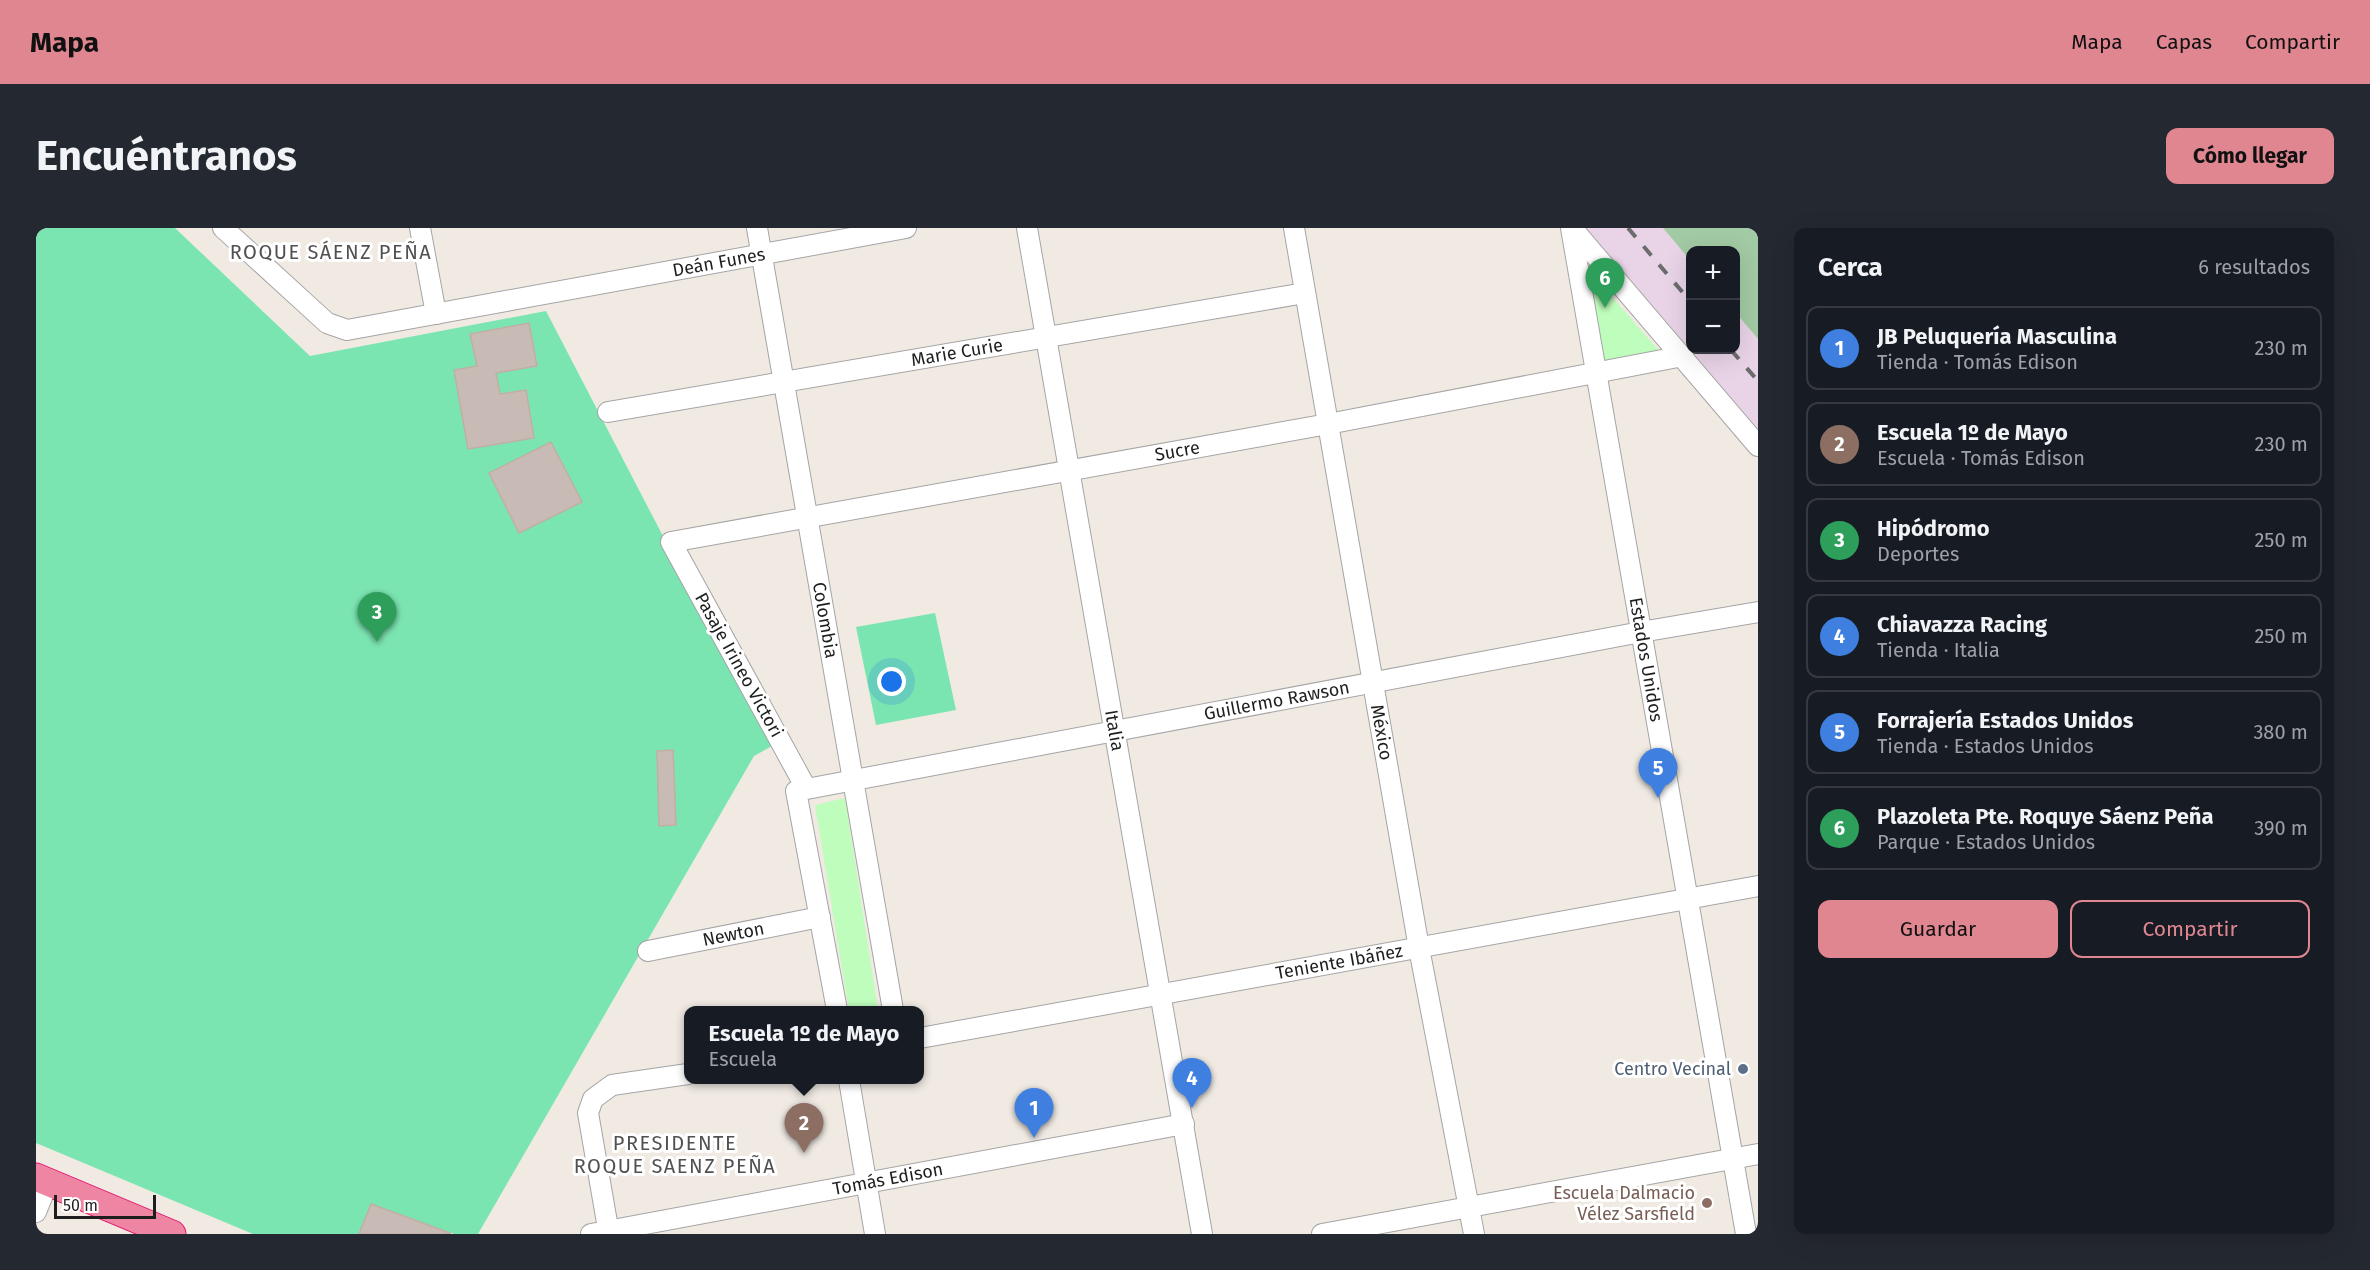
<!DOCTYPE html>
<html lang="es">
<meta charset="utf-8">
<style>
:root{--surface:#171b24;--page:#242831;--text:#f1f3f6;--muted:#9ea1a6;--line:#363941;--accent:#e08691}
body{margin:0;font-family:"Fira Sans",sans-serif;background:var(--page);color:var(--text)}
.controls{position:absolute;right:18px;top:18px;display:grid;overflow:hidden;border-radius:12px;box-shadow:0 6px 24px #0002}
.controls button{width:54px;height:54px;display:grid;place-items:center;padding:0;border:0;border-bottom:2px solid var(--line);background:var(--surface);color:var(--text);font:30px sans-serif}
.scale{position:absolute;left:18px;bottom:15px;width:102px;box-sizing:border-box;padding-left:6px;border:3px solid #1e1e1e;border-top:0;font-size:16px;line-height:21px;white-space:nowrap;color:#1e1e1e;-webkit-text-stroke:4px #fff;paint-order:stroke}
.you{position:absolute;left:856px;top:454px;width:21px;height:21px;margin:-15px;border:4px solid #fff;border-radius:50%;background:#1a73e8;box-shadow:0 0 0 9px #1a73e833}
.badge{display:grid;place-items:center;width:39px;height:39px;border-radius:50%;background:var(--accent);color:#fff;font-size:20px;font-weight:700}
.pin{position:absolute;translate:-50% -50px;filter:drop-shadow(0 2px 3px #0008)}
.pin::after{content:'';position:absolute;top:32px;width:21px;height:18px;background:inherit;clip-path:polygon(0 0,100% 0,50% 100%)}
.popup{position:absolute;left:648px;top:778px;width:240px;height:78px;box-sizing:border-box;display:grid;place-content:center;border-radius:12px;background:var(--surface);filter:drop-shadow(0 2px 4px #0005);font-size:20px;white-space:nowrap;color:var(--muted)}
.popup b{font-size:22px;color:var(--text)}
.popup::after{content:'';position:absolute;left:50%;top:100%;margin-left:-12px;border:12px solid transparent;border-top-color:var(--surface)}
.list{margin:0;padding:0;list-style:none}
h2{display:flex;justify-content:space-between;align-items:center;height:78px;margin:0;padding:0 24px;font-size:26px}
h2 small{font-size:20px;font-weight:400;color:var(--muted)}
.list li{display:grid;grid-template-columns:39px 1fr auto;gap:18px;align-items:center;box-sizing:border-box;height:84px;margin:0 12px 12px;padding:0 12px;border:2px solid var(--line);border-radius:12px}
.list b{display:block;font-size:22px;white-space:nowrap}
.list p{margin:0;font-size:20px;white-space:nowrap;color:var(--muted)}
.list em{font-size:20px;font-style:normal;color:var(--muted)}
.actions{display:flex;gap:12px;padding:18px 24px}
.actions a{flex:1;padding:14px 0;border:2px solid var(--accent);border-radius:12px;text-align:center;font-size:21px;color:var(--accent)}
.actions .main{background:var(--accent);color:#111}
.map{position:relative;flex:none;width:1722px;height:1006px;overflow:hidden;border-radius:12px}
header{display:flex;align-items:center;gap:36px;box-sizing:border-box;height:84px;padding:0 30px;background:var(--accent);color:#111}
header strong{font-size:28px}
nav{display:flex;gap:33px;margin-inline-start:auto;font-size:21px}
.intro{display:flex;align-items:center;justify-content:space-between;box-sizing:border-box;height:144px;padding:0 36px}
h1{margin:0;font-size:42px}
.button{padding:15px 27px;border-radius:12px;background:var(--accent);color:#111;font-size:21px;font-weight:700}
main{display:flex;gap:36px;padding:0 36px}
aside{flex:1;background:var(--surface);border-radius:12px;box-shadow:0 6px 24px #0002}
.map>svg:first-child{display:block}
.industrial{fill:#e9d4e7}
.cemetery{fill:#a2caa4}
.park{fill:#befdbc}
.pitch{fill:#7be5b1}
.building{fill:#c8bbb6;stroke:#c2aea4;stroke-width:1.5}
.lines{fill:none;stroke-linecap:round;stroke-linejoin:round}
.minor-casing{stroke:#a5a5a5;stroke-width:22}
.highway-casing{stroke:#e61773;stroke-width:29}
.minor{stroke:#fff;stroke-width:20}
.highway{stroke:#ed85a3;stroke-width:27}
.rail{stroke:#6c6c6c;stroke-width:4;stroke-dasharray:12 12;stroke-linecap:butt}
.service-dot{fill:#5c6f8a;stroke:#fff;stroke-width:2}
.education-dot{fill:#8d6e63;stroke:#fff;stroke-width:2}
.labels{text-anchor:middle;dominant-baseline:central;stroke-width:6;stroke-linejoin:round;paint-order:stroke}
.street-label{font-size:18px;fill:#1e1e1e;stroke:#fff}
.service-label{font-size:18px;fill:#4e5e75;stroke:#fff;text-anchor:end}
.education-label{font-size:18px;fill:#785e54;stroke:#fff;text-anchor:end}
.neighbourhood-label{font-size:20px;letter-spacing:1.5px;fill:#515151;stroke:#fff}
</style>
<header>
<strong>Mapa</strong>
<nav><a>Mapa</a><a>Capas</a><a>Compartir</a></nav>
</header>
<div class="intro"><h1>Encuéntranos</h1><a class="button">Cómo llegar</a></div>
<main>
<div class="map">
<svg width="1722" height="1006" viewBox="0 0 1722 1006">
<rect width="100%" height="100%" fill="#f0eae3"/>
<path class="industrial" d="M 1550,0 L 1627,0 L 1654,32 L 1654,121 Z
M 1700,85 L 1722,111 L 1722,203 L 1655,122 L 1700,122 Z"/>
<path class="cemetery" d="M 1627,0 L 1722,0 L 1722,111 L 1700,85 L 1700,22 L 1654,22 L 1654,32 Z"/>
<path class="park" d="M 1544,32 L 1624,124 L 1569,135 Z
M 809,570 L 842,782 L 813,782 L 779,577 Z"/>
<path class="pitch" d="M 0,0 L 139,0 L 274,128 L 510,83 L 736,518 L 718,528 L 442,1006 L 418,1006 L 335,976 L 323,1006 L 217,1006 L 0,915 Z
M 899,385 L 920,482 L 840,497 L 820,399 Z"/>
<path class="building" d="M 493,95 L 501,138 L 460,145 L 464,166 L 490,162 L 498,210 L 432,221 L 418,142 L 441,138 L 434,106 Z
M 515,214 L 546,274 L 483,305 L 453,245 Z
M 637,522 L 640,597 L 623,598 L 621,523 Z
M 335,976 L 414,1005 L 414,1006 L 323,1006 Z"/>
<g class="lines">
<g class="minor-casing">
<g id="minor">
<path id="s1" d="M 187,0 L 291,95 L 311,102 L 870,0"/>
<path d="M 384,0 L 400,86"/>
<path id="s2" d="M 721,0 L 857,782"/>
<path id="s3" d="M 991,0 L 1166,1006"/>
<path id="s4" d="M 1258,0 L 1383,720 L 1438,1006"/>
<path id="s5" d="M 1535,0 L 1710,1006"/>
<path d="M 1536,0 L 1722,218"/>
<path id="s6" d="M 572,184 L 1269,65"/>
<path id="s7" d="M 770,560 L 635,314 L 1292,196 L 1647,128"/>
<path id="s8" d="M 612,723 L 784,689"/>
<path id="s9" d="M 801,782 L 760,563 L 1605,404 L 1722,384"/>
<path id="s10" d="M 884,810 L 1722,658"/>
<path d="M 813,852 L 839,1006"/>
<path d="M 0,984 L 12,954"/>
<path id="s11" d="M 555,1006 L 1148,896"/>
<path d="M 573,1006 L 552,885 L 557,871 L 576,857 L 652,846"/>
<path d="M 1286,1006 L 1722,926"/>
</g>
</g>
<g class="highway-casing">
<path id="highway" d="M 0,949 L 136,1006"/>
</g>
<use href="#minor" class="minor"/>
<use href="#highway" class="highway"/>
<path class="rail" d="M 1592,0 L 1654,73
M 1695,122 L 1722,153"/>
</g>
<circle class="service-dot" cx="1707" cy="841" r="6"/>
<circle class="education-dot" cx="1671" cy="975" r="6"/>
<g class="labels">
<g class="street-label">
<text stroke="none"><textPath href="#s1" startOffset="540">Deán Funes</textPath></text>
<text stroke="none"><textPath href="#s6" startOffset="354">Marie Curie</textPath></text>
<text stroke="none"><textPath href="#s7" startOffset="795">Sucre</textPath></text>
<text stroke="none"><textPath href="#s2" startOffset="398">Colombia</textPath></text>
<text stroke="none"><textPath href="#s5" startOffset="438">Estados Unidos</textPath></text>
<text transform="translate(703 437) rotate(61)">Pasaje Irineo Victori</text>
<text stroke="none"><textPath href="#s9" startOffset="712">Guillermo Rawson</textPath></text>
<text stroke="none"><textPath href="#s3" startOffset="510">Italia</textPath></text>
<text stroke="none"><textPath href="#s4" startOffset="512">México</textPath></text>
<text stroke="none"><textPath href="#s8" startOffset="87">Newton</textPath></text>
<text stroke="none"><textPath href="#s10" startOffset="426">Teniente Ibáñez</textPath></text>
<text stroke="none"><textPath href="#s11" startOffset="302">Tomás Edison</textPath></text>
</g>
<g class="service-label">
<text x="1695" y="841">Centro Vecinal</text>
</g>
<g class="education-label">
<text x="1659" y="965">Escuela Dalmacio<tspan x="1659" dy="21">Vélez Sarsfield</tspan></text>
</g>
<g class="neighbourhood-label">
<text x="295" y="24">ROQUE SÁENZ PEÑA</text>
<text x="639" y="915">PRESIDENTE<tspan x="639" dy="23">ROQUE SAENZ PEÑA</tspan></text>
</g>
</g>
</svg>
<div class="controls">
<button>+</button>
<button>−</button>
</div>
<div class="scale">50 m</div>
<div class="you"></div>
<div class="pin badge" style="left:998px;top:910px;background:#3f7fe0">1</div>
<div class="pin badge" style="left:768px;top:925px;background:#8d6e63">2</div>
<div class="popup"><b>Escuela 1º de Mayo</b>Escuela</div>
<div class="pin badge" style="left:341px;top:414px;background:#2e9e5b">3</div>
<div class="pin badge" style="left:1156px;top:880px;background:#3f7fe0">4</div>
<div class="pin badge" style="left:1622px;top:570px;background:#3f7fe0">5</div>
<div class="pin badge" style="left:1569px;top:80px;background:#2e9e5b">6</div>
</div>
<aside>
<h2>Cerca<small>6 resultados</small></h2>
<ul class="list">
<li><span class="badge" style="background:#3f7fe0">1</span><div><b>JB Peluquería Masculina</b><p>Tienda · Tomás Edison</p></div><em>230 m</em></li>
<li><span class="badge" style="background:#8d6e63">2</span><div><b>Escuela 1º de Mayo</b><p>Escuela · Tomás Edison</p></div><em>230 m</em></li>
<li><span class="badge" style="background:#2e9e5b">3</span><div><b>Hipódromo</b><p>Deportes</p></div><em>250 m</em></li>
<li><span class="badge" style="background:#3f7fe0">4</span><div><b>Chiavazza Racing</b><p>Tienda · Italia</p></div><em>250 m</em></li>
<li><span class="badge" style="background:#3f7fe0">5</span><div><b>Forrajería Estados Unidos</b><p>Tienda · Estados Unidos</p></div><em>380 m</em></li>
<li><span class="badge" style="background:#2e9e5b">6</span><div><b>Plazoleta Pte. Roquye Sáenz Peña</b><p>Parque · Estados Unidos</p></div><em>390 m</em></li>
</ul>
<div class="actions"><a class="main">Guardar</a><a>Compartir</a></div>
</aside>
</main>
